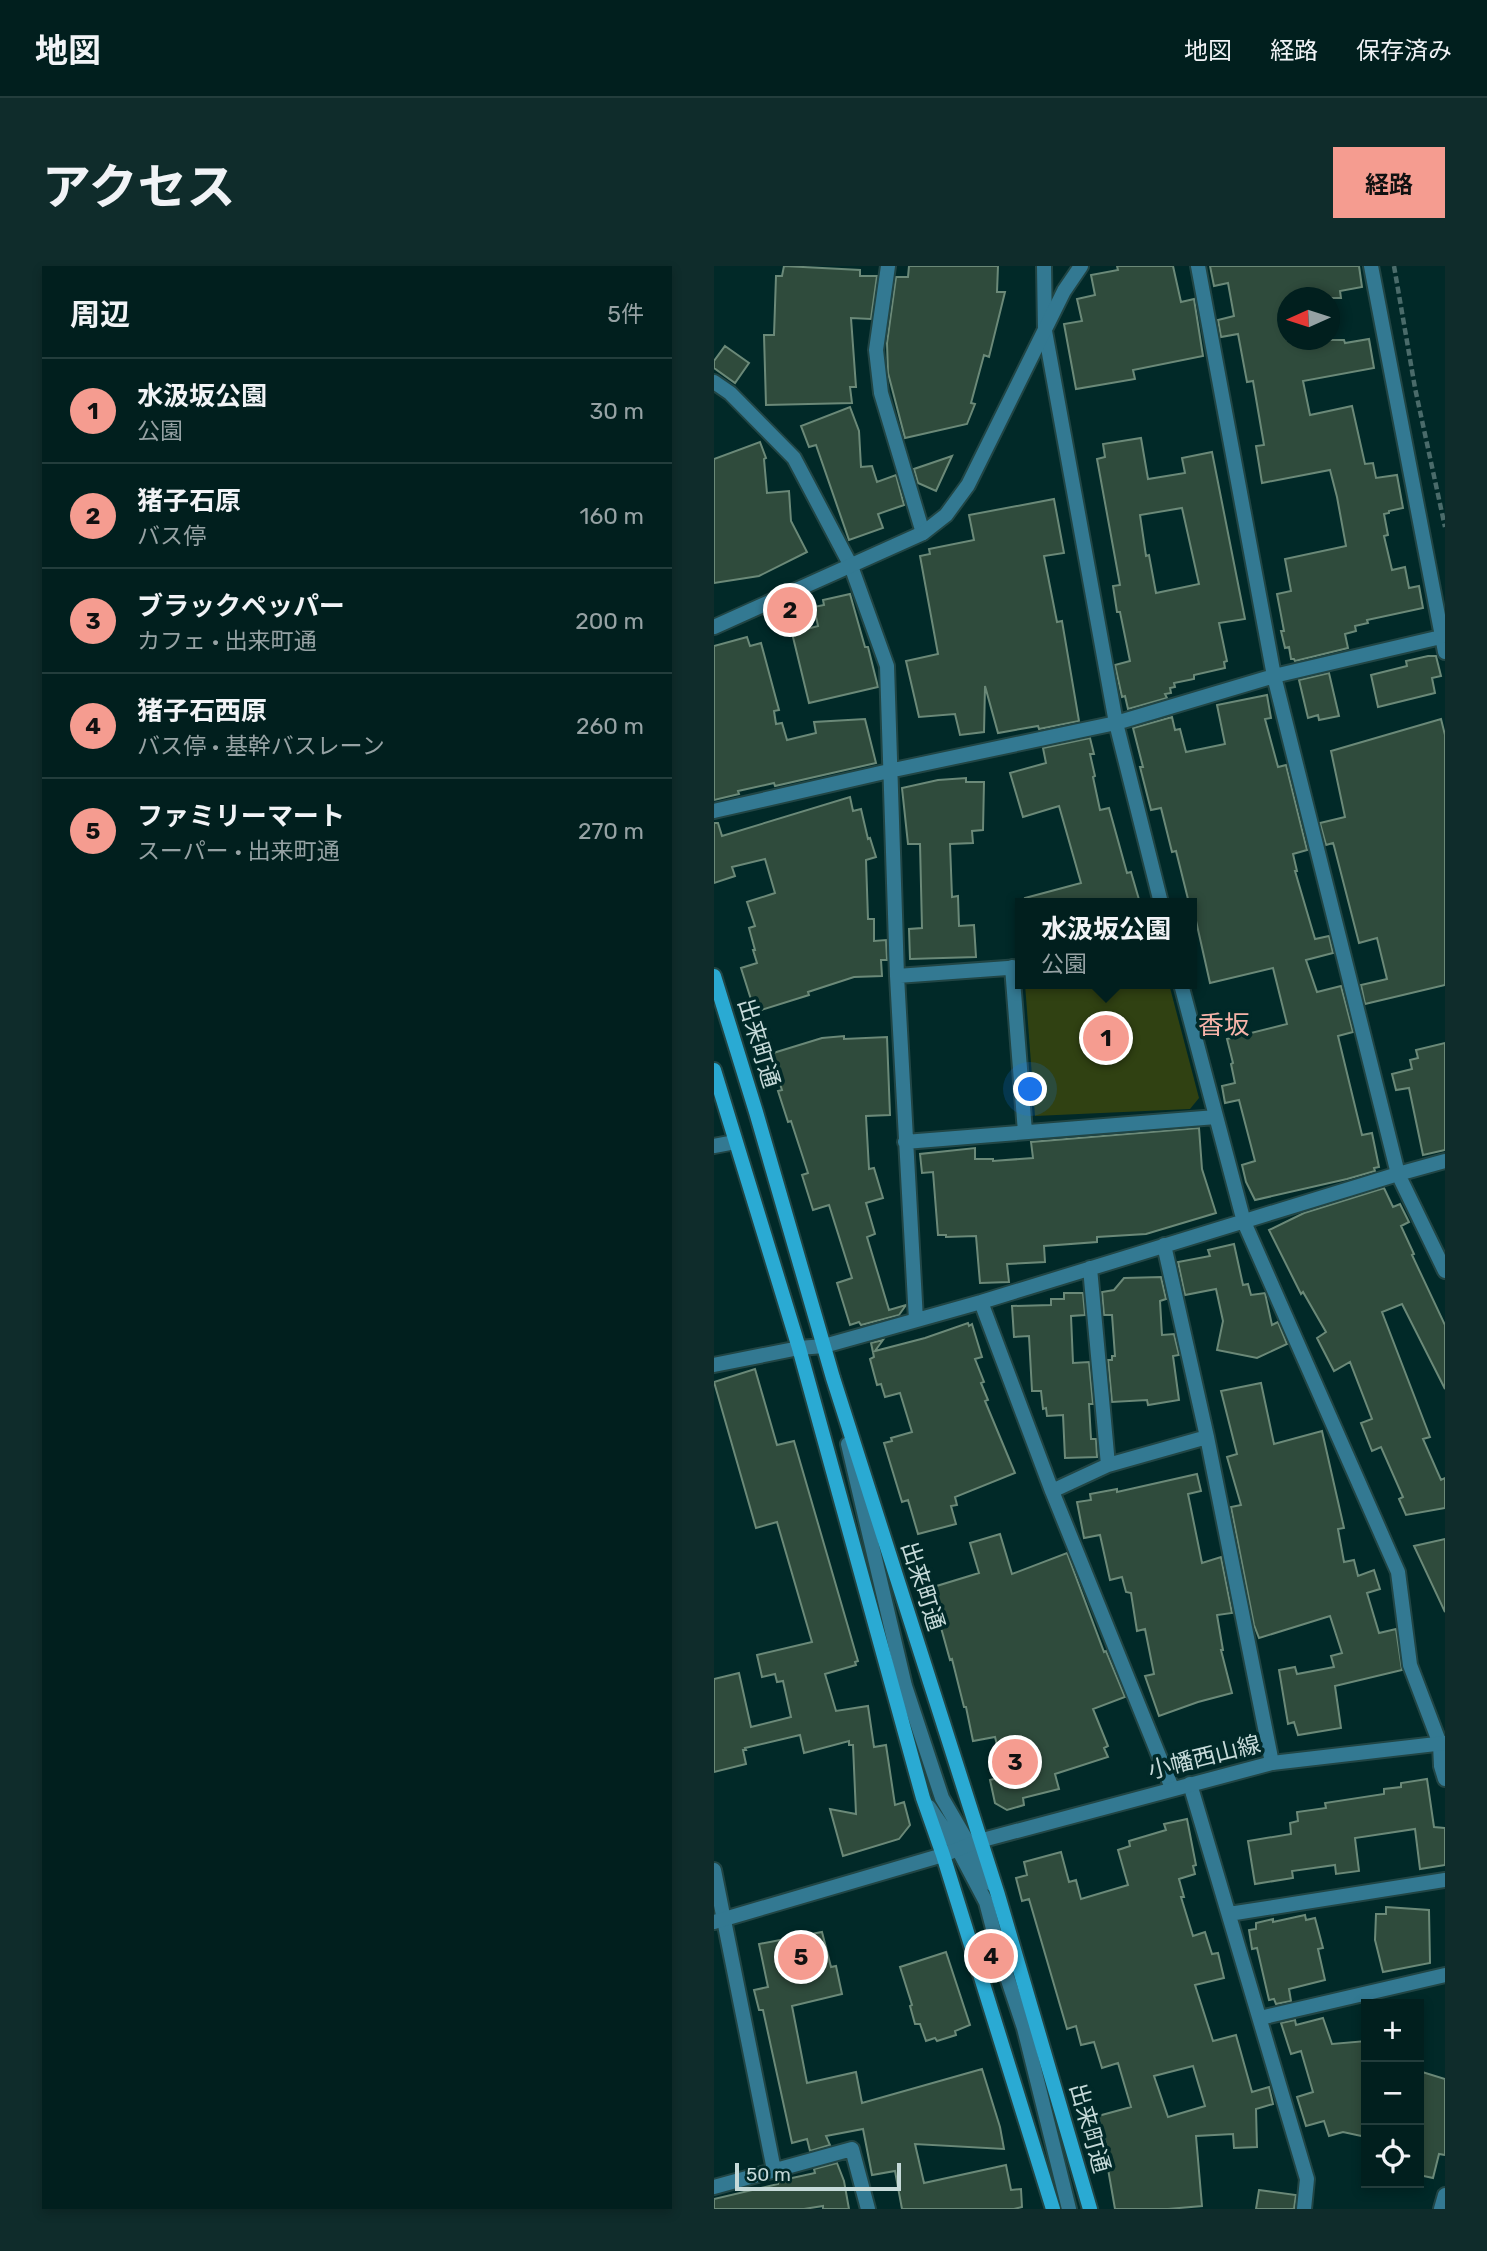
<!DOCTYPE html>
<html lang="ja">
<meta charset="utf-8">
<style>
:root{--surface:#011f1e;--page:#0f2c2b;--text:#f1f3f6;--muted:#96a2a4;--line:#233d3c;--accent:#f59c90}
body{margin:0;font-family:Rubik,"Noto Sans JP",sans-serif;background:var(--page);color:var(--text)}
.controls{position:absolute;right:21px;bottom:21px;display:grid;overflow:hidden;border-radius:0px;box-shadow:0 4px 10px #0003}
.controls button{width:63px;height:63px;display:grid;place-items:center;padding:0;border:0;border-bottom:2px solid var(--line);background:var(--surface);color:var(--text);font:35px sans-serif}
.compass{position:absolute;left:563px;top:21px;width:63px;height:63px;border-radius:50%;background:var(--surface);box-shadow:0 4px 10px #0003;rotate:267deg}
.scale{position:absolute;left:21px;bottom:18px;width:166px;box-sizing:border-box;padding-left:7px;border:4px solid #c6dad9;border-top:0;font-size:19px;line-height:24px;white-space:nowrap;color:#c6dad9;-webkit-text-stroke:5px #012928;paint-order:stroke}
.you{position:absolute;left:317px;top:824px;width:24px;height:24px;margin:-18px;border:5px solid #fff;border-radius:50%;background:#1a73e8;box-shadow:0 0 0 10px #1a73e833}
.badge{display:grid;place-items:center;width:46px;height:46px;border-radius:50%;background:var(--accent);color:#111;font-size:23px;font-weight:700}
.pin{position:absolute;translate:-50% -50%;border:4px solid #fff;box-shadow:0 2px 7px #0006}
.popup{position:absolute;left:301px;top:632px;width:182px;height:91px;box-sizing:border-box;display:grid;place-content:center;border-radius:0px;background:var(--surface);filter:drop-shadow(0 2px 5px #0005);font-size:23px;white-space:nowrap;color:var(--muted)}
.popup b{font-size:26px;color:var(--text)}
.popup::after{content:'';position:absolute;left:50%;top:100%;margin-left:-14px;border:14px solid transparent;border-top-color:var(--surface)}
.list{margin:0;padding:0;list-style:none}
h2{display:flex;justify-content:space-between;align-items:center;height:91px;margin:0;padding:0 28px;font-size:30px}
h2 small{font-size:23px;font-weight:400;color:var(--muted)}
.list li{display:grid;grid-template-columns:46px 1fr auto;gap:21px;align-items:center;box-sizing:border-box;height:105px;padding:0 28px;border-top:2px solid var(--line)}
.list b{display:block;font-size:26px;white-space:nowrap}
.list p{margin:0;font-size:23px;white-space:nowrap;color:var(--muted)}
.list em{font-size:23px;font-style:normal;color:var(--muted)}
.icon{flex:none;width:38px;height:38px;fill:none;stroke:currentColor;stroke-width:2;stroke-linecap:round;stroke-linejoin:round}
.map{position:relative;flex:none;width:731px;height:1943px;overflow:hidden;border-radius:0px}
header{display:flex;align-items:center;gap:42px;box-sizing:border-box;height:98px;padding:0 35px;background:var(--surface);border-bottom:2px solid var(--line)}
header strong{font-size:33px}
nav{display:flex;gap:38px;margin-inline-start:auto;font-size:24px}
.intro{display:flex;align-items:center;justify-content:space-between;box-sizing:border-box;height:168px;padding:0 42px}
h1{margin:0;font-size:49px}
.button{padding:18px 32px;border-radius:0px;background:var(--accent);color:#111;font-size:24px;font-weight:700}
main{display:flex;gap:42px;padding:0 42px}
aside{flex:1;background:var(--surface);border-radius:0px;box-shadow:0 4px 10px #0003}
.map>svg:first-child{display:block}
.green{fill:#304112}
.building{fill:#2f4b3c;stroke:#6b8978;stroke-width:2;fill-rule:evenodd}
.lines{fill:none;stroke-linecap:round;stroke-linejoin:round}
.minor-casing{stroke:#214544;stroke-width:18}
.tertiary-casing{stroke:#214544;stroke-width:18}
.secondary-casing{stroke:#214544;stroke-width:18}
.path{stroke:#4a6b6a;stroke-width:4.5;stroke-dasharray:7 3.5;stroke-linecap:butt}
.minor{stroke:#337992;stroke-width:14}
.tertiary{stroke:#337992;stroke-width:14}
.secondary{stroke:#2aaad3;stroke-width:14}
.labels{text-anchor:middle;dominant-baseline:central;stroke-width:7;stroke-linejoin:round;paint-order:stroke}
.street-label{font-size:23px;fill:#c6dad9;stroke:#012928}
.quarter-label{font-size:26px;fill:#f6b3a9;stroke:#012928}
</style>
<header>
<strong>地図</strong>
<nav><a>地図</a><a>経路</a><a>保存済み</a></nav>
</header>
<div class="intro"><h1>アクセス</h1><a class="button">経路</a></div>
<main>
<aside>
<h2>周辺<small>5件</small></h2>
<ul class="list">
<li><span class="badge">1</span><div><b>水汲坂公園</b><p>公園</p></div><em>30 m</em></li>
<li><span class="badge">2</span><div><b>猪子石原</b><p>バス停</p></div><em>160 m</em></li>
<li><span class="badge">3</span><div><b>ブラックペッパー</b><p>カフェ · 出来町通</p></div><em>200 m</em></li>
<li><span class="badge">4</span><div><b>猪子石西原</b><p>バス停 · 基幹バスレーン</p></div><em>260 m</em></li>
<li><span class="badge">5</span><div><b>ファミリーマート</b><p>スーパー · 出来町通</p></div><em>270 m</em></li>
</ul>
</aside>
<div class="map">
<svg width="731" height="1943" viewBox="0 0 731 1943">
<rect width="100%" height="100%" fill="#012928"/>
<path class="green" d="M 311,718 L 455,718 L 485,832 L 476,843 L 321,850 Z"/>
<path class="building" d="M 70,0 L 146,4 L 146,10 L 163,10 L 157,53 L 137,52 L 142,121 L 136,121 L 138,137 L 52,139 L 50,69 L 60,69 L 62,10 L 68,10 Z
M 195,0 L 284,0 L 283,26 L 291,26 L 275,91 L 270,89 L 257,137 L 261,138 L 253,158 L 191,172 L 174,107 L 173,77 L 182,11 L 194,11 Z
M 403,0 L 459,0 L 467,36 L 480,33 L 489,90 L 419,104 L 421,113 L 362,123 L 350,58 L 368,55 L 363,33 L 381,29 L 377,9 L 404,4 Z
M 496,0 L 645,0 L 648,21 L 626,25 L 627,32 L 573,32 L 573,74 L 630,74 L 631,77 L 655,73 L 660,102 L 589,115 L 596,149 L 638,140 L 651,198 L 659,197 L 662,212 L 683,209 L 689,242 L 675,245 L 675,247 L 670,248 L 674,269 L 670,270 L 678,304 L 691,301 L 695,322 L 705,320 L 709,342 L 653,354 L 654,357 L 641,360 L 642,365 L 631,368 L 634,382 L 581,395 L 580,393 L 577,393 L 575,381 L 571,382 L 567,365 L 570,365 L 563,328 L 577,325 L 571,293 L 632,280 L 623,231 L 616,204 L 548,217 L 542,180 L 550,179 L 539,115 L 533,116 L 524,68 L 507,71 L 504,54 L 520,50 L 514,17 L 500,20 Z
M 11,80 L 35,97 L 21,117 L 0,102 L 0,95 Z
M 136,141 L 145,165 L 147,201 L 158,200 L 163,216 L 182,209 L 190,239 L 164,248 L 169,262 L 135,274 L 102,179 L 95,181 L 87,160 Z
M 427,172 L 434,213 L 471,207 L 468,192 L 498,186 L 531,353 L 505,357 L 513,395 L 510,396 L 511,402 L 480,409 L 480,413 L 460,417 L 461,421 L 456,422 L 457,427 L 451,428 L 453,432 L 414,443 L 411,430 L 408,431 L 401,399 L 416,395 L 406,346 L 403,346 L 399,320 L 406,319 L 383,193 L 391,191 L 389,178 ZM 468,242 L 485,318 L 442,327 L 435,289 L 432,290 L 426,249 Z
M 46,176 L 52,192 L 50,193 L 53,227 L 75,225 L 77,255 L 93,286 L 45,310 L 0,317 L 0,193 Z
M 238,190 L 222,225 L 204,217 L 200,203 Z
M 340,233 L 350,287 L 330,290 L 343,356 L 348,355 L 365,455 L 325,463 L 324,460 L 284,467 L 271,420 L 270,466 L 246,469 L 241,448 L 205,451 L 192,395 L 224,388 L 206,290 L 216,288 L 215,283 L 260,274 L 255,249 Z
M 136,328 L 151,381 L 154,381 L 164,421 L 95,437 L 78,367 L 104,360 L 100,341 L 110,339 L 109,334 Z
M 33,371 L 36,380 L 47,377 L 65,444 L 60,445 L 62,458 L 68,457 L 73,474 L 102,467 L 100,456 L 151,453 L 162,497 L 61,520 L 60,517 L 24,525 L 25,528 L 0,534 L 0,380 Z
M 714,390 L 722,390 L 727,410 L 718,412 L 721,427 L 664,441 L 657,409 L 693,400 L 692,395 Z
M 615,407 L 625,450 L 605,454 L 604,449 L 594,452 L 585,414 Z
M 553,429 L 557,452 L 551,453 L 564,501 L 572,499 L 593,584 L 579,588 L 583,605 L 581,605 L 601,673 L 615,670 L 619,687 L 592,694 L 603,726 L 627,720 L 639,766 L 624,770 L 648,869 L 658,867 L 665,901 L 660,902 L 661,905 L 633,913 L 541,934 L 532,916 L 528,899 L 541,895 L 525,834 L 511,837 L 508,820 L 521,817 L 517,798 L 519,797 L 513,773 L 573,758 L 559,702 L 496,717 L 478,637 L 475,637 L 462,585 L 458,586 L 447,542 L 437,544 L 426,501 L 429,501 L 419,462 L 458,451 L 461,464 L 466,463 L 472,486 L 511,478 L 503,439 Z
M 727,453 L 731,469 L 731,719 L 651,738 L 647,719 L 673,713 L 663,672 L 645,677 L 620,580 L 619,577 L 612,579 L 606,557 L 631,551 L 617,485 Z
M 376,472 L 380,488 L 376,488 L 381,510 L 379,511 L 386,544 L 395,542 L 413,607 L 417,606 L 426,637 L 312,637 L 311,632 L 367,617 L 345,540 L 309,551 L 296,507 L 332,497 L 329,482 Z
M 252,512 L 252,516 L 270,516 L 269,564 L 258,565 L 259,577 L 236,578 L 238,631 L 244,630 L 245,660 L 260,659 L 262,691 L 196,693 L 195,663 L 208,662 L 206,578 L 194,578 L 188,522 L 224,514 Z
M 136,531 L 139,545 L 147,543 L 154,573 L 156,572 L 162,591 L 152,594 L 154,653 L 160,653 L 160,675 L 172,674 L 173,694 L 167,694 L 168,710 L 140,711 L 94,726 L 95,729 L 41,746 L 27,702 L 43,697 L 39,684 L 41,684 L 35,662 L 41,660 L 33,636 L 61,627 L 51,593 L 18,601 L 21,610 L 0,617 L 0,557 L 4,557 L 8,570 Z
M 130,770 L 130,773 L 173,771 L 176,849 L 152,850 L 155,903 L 160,902 L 169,932 L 152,937 L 161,968 L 153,971 L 175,1044 L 192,1039 L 185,1049 L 147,1059 L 145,1056 L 136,1059 L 123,1017 L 138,1012 L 115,939 L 99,944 L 88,909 L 94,907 L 77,855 L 74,856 L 64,825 L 68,824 L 56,788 L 108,772 Z
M 731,777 L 731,884 L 709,889 L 695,822 L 682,824 L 678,808 L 698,803 L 696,794 L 704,792 L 702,784 Z
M 485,862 L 488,903 L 502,947 L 432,968 L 383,971 L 383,976 L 330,980 L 331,996 L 293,998 L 295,1016 L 266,1017 L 262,970 L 232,971 L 232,969 L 224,969 L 219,906 L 208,907 L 206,888 L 261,882 L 261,893 L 279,893 L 279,895 L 319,892 L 317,876 Z
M 670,922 L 679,941 L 686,938 L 695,956 L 687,960 L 700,988 L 698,989 L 731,1059 L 731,1123 L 688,1038 L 668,1046 L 716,1171 L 709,1173 L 727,1214 L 731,1212 L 731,1242 L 692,1249 L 685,1233 L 689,1231 L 667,1181 L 658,1185 L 647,1157 L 658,1153 L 636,1096 L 620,1105 L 603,1072 L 612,1066 L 589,1026 L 587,1028 L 555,964 L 590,947 Z
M 520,978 L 529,1019 L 534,1018 L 537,1029 L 551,1027 L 558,1059 L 564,1056 L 573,1078 L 543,1092 L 503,1084 L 509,1055 L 502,1023 L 471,1029 L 464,996 L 496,990 L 494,984 Z
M 447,1011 L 452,1033 L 446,1035 L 448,1069 L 460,1068 L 465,1089 L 459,1090 L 465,1134 L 434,1139 L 433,1134 L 398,1136 L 394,1094 L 398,1094 L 398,1090 L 401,1090 L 398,1049 L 390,1049 L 388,1026 L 400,1024 L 410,1012 Z
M 350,1027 L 369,1027 L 371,1049 L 357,1050 L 359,1097 L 375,1096 L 379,1138 L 375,1138 L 377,1173 L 382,1173 L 383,1191 L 351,1192 L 349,1149 L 333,1150 L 332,1142 L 329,1143 L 327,1125 L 318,1125 L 315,1070 L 300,1071 L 298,1040 L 337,1039 L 337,1033 L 350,1033 Z
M 254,1057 L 255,1060 L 258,1058 L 268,1091 L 261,1093 L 270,1116 L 267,1117 L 274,1134 L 271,1135 L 301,1207 L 241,1231 L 243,1239 L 237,1240 L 242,1258 L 204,1268 L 194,1234 L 188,1236 L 170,1177 L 178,1175 L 177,1172 L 198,1166 L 186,1127 L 171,1131 L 167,1118 L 163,1119 L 156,1093 L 160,1091 L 157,1077 L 169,1074 L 161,1085 L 211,1072 Z
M 41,1103 L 63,1179 L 80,1175 L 144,1395 L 141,1396 L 142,1399 L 111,1408 L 122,1445 L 154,1440 L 160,1481 L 172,1479 L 181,1539 L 190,1536 L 196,1559 L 185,1573 L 129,1590 L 116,1543 L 142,1548 L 139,1479 L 135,1479 L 135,1475 L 90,1487 L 86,1469 L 31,1482 L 32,1484 L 29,1484 L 32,1498 L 0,1506 L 0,1413 L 25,1407 L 37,1461 L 77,1451 L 69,1415 L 63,1416 L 61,1408 L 48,1411 L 43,1389 L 98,1376 L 63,1256 L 42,1262 L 0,1116 Z
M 547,1117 L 560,1178 L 608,1165 L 630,1262 L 624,1263 L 630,1296 L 640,1294 L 644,1310 L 660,1304 L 666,1323 L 653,1327 L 665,1367 L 682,1363 L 688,1404 L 621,1420 L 627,1462 L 584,1469 L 580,1456 L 574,1458 L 565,1404 L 581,1401 L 583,1408 L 620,1401 L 617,1390 L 628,1387 L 616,1350 L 545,1372 L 540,1359 L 517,1241 L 527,1239 L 513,1191 L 523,1188 L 507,1125 Z
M 483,1208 L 487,1225 L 474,1228 L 488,1297 L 507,1291 L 518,1347 L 503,1349 L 509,1384 L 507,1384 L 518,1427 L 484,1436 L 445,1450 L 431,1410 L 440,1408 L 431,1363 L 423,1365 L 417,1327 L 412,1326 L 408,1311 L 396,1314 L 386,1269 L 370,1272 L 363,1236 L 377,1234 L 376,1228 L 403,1223 L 403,1226 Z
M 286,1268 L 298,1308 L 353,1287 L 390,1386 L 392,1385 L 411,1431 L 379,1443 L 394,1480 L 390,1482 L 394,1491 L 341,1508 L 345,1523 L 309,1532 L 310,1539 L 293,1544 L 281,1537 L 276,1514 L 291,1510 L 281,1471 L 259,1475 L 252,1441 L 250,1441 L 238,1393 L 236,1394 L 216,1322 L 265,1307 L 256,1277 Z
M 731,1273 L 731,1346 L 700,1280 Z
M 713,1513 L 720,1561 L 731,1562 L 731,1599 L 706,1603 L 701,1563 L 641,1572 L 645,1605 L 622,1608 L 621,1599 L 578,1605 L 579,1612 L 541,1618 L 534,1575 L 577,1568 L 576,1557 L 584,1555 L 583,1546 L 612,1542 L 611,1537 L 670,1528 L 670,1523 L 687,1521 L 687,1517 Z
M 473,1553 L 482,1599 L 479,1600 L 481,1608 L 465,1613 L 470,1631 L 467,1631 L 479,1670 L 491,1666 L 498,1688 L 504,1687 L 510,1712 L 481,1719 L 499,1775 L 522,1769 L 538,1826 L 555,1821 L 559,1838 L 542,1843 L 543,1881 L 520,1882 L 519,1868 L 482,1870 L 488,1940 L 454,1943 L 401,1943 L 394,1903 L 399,1902 L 384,1850 L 417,1841 L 404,1797 L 388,1802 L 380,1776 L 367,1779 L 362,1760 L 353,1763 L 315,1633 L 308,1635 L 302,1612 L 313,1609 L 310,1596 L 347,1586 L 355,1616 L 362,1614 L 367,1633 L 414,1619 L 404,1584 L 416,1580 L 415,1575 L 452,1564 L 450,1558 ZM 479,1800 L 491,1840 L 454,1851 L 440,1810 Z
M 672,1641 L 715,1644 L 716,1697 L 669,1706 L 661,1674 L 662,1648 L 672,1648 Z
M 591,1649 L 592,1654 L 601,1652 L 609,1682 L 604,1683 L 611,1714 L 575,1723 L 577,1735 L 562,1738 L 560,1733 L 555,1734 L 543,1682 L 538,1683 L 535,1664 L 542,1663 L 542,1657 L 559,1653 L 559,1656 Z
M 108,1666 L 117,1701 L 122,1700 L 128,1728 L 78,1740 L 93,1817 L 142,1806 L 148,1837 L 268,1803 L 286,1861 L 290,1883 L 201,1878 L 210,1917 L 292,1899 L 297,1924 L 307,1923 L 308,1941 L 300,1943 L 188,1943 L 181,1905 L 158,1909 L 149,1863 L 112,1870 L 116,1879 L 96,1885 L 93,1873 L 78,1877 L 49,1744 L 45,1744 L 40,1724 L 54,1721 L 45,1678 Z
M 232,1686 L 256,1759 L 241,1765 L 242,1769 L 223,1775 L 221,1772 L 212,1775 L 206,1758 L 201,1758 L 196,1740 L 198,1739 L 186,1701 Z
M 609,1752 L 618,1778 L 652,1775 L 652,1871 L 629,1866 L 615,1870 L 610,1855 L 592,1860 L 583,1831 L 599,1826 L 587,1785 L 577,1788 L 567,1757 L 581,1754 L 582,1759 Z
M 705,1805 L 731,1813 L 731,1889 L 725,1888 L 719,1912 L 705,1909 L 708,1884 L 705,1883 Z
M 123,1897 L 130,1915 L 135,1943 L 109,1943 L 109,1940 L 90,1943 L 0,1943 L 0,1933 L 64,1918 L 64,1915 L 101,1907 L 100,1903 Z
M 545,1924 L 582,1929 L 580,1943 L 542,1943 Z"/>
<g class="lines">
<g class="minor-casing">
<path id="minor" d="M 174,0 L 162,84 L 167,127 L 209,267
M 330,0 L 331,65 L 402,457 L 447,637
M 484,0 L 560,410 L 684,908 L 731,1005
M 657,0 L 731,386
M 0,116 L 16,127 L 80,192 L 137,300 L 173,400 L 183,710 L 202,1054
M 0,545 L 175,505 L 402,457 L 560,410 L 727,371
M 298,701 L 311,866
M 183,710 L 306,701
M 467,718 L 530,956 L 684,1306 L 696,1399 L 726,1478 L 727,1500 L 731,1513
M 191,876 L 502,851
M 0,880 L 21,876
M 450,979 L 493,1171 L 558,1497
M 376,1002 L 394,1199
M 267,1036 L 338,1225 L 458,1522
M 0,1099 L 85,1082 L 110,1080 L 267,1036 L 684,908 L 731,895
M 134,1178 L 191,1420 L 228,1532 L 278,1618
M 338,1225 L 394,1199 L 493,1171
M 476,1518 L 593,1913 L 590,1943
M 215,1541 L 244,1583 L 272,1636 L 287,1693 L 310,1762 L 355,1943
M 0,1604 L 60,1904
M 515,1648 L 731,1614
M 546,1752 L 731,1709
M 0,1921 L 138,1883 L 154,1943
M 727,1943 L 731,1929"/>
</g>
<g class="tertiary-casing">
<path id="tertiary" d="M 0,361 L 209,267 L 232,249 L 254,219 L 350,25 L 367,0
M 0,1656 L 229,1589 L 265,1575 L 558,1497 L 731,1477"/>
</g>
<g class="secondary-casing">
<path id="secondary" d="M 0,710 L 42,846 L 119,1112 L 284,1629 L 376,1943
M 0,804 L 85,1082 L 209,1532 L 229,1589 L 339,1943"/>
</g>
<path class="path" d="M 680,0 L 701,122 L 731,261"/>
<use href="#minor" class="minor"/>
<use href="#tertiary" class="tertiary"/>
<use href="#secondary" class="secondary"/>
</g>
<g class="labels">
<g class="street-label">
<text transform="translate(45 777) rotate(73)">出来町通</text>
<text transform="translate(209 1320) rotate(72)">出来町通</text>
<text transform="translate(490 1491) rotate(-14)">小幡西山線</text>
<text transform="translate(376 1862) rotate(74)">出来町通</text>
</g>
<g class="quarter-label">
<text x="510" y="759">香坂</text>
</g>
</g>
</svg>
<div class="controls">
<button>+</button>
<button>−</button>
<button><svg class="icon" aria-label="locate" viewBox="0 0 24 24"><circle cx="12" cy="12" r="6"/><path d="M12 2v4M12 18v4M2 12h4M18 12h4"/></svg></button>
</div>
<svg class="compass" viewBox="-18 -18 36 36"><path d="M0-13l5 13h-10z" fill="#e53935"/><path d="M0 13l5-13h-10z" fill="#96a2a4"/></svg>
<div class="scale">50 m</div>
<div class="you"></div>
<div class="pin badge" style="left:392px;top:772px">1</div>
<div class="popup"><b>水汲坂公園</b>公園</div>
<div class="pin badge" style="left:76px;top:344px">2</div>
<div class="pin badge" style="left:301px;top:1496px">3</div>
<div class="pin badge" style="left:277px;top:1690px">4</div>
<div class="pin badge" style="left:87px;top:1691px">5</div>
</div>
</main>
